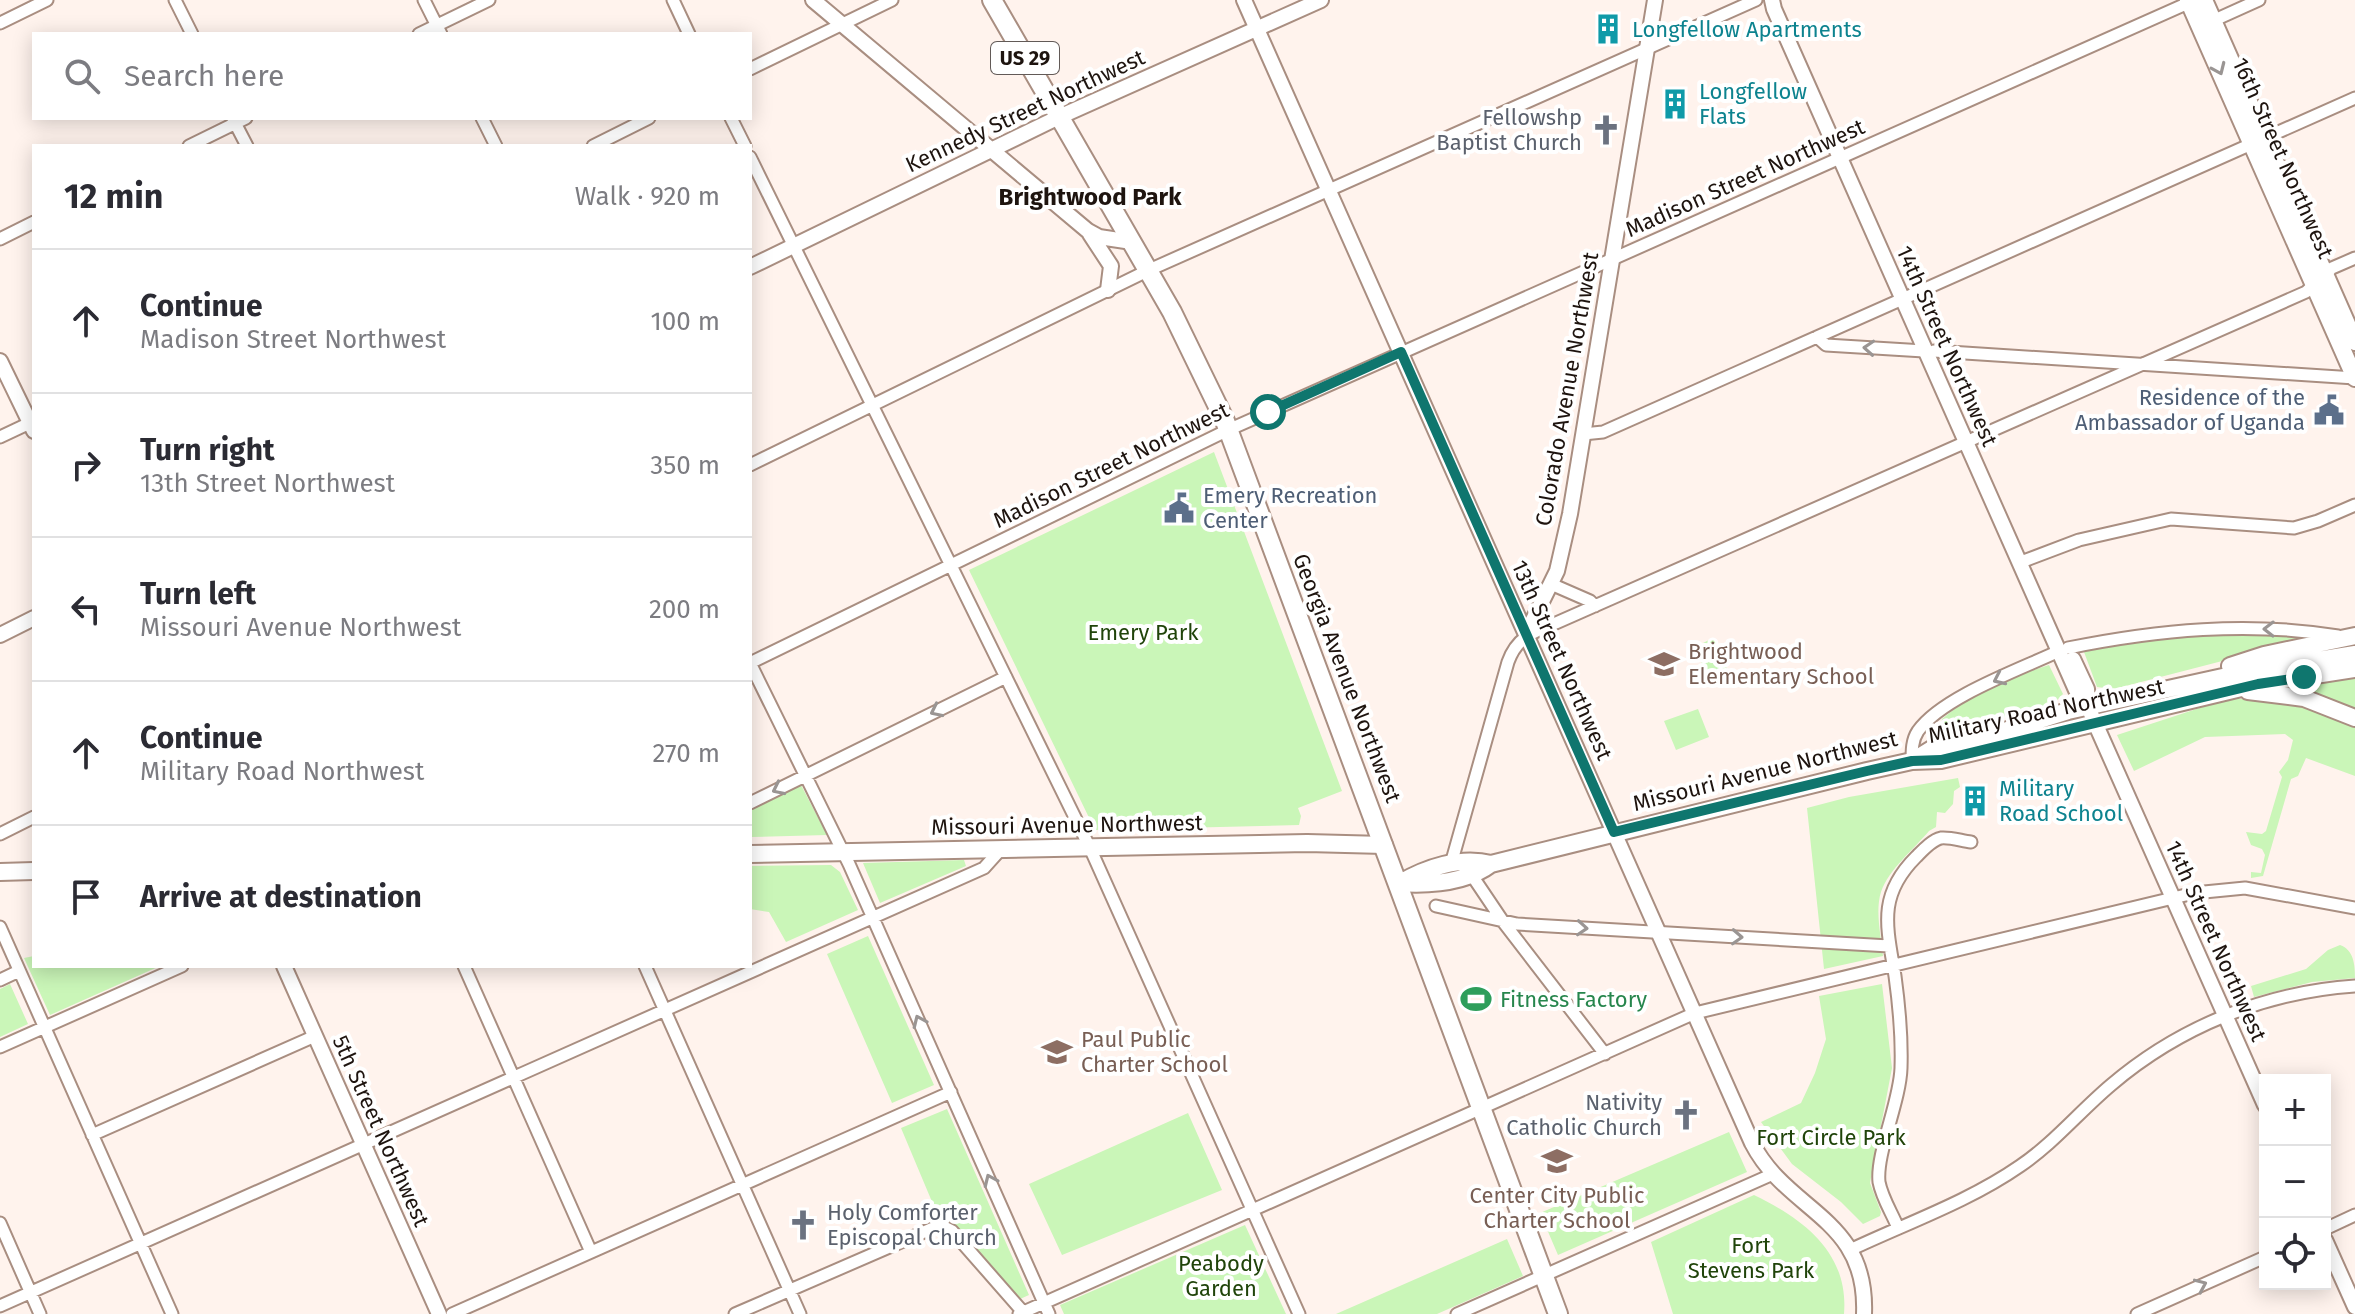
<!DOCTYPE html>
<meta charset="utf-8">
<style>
:root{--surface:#fff;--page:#f7f7f7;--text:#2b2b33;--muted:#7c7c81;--line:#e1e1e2}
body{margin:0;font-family:"Fira Sans",sans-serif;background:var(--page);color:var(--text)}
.controls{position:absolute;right:24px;bottom:24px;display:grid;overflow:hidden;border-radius:0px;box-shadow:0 4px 20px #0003}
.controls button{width:72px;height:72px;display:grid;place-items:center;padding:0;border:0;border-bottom:2px solid var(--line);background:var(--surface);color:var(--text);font:40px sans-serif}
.stop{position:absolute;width:24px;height:24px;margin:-18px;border:6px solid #0f766e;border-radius:50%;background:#fff}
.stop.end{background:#0f766e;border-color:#fff;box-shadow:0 2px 8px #0008}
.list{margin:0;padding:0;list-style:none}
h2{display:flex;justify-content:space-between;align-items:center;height:104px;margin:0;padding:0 32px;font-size:34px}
h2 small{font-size:26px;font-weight:400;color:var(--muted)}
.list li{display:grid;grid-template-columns:52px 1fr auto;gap:24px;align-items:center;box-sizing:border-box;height:144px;padding:0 32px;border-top:2px solid var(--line)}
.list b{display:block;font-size:30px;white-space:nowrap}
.list p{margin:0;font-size:26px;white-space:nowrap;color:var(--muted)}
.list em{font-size:26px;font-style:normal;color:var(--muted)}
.icon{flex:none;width:44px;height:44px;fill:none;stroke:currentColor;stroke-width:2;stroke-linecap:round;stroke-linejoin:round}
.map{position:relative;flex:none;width:2355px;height:1314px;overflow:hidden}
.search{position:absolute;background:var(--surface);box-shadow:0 4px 20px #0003;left:32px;top:32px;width:720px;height:88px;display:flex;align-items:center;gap:20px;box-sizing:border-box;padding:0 28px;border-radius:0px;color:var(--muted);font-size:30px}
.panel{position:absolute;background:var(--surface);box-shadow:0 4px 20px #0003;left:32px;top:144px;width:720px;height:824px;border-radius:0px}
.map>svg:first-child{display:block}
.green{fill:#caf6b8}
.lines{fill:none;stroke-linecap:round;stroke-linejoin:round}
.minor-casing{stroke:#a98e81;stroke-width:15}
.tertiary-casing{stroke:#a98e81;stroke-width:18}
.primary-casing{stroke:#a98e81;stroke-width:20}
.trunk-casing{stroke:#a98e81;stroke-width:22}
.minor{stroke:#fff;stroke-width:11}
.tertiary{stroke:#fff;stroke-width:14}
.primary{stroke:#fff;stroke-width:16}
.trunk{stroke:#fff;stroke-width:18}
.oneway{stroke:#9a9593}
.route{stroke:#0f766e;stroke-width:10}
.labels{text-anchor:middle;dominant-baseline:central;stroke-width:8;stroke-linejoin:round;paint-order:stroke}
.shield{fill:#fff;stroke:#625a57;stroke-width:2}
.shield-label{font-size:20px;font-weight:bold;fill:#1e140f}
.culture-label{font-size:22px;fill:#0d838f;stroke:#fff;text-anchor:start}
.street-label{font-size:22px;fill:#1e140f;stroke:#fff}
.worship-label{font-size:22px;fill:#5b616d;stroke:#fff;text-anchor:end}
.service-label{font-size:22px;fill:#4e5e75;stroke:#fff;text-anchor:end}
.park-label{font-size:22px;fill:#20440a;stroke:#fff}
.education-label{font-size:22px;fill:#785e54;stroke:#fff;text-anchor:start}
.leisure-label{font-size:22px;fill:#27864d;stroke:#fff;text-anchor:start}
.neighbourhood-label{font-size:24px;font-weight:bold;fill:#1e140f;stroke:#fff}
</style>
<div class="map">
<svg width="2355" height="1314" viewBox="0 0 2355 1314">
<rect width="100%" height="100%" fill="#fff3ed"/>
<path class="green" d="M 1214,452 L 1342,791 L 1298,808 L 1301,816 L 1299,825 L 1095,830 L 969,570 Z
M 2209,634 L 2292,634 L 2315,637 L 2114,689 L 2097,687 L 2084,652 L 2117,645 Z
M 1713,638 L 1731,678 L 1711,687 L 1695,647 Z
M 2049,665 L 2063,694 L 2051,706 L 1941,731 L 1942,719 C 1971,694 2012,677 2049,665 Z
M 2355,677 L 2355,713 L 2272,688 Z
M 2270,697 L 2306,705 L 2355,727 L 2355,776 L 2306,758 L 2298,776 L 2291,779 L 2263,876 L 2251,878 L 2251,872 L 2261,873 L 2265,855 L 2262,849 L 2251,845 L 2246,832 L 2262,834 L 2266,831 L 2282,777 L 2279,772 L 2288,760 L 2293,740 L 2285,734 L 2205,737 L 2134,771 L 2117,735 L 2224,700 Z
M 1698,709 L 1709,737 L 1676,750 L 1664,721 Z
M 1958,778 L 1960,787 L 1954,791 L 1953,804 L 1945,813 L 1937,812 L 1936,827 L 1929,831 C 1914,849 1889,869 1881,892 C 1875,911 1881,936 1883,956 L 1824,969 L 1807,808 L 1849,797 Z
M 801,785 L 827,835 L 750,837 L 750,810 Z
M 964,860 L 966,866 L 880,903 L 863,863 Z
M 831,865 L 840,872 L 858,910 L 786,942 L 769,912 L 750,909 L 750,866 Z
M 868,936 L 934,1085 L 892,1103 L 827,954 Z
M 2340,945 C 2354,950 2355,965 2355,978 L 2312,982 L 2254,997 L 2251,986 L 2306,969 L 2328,950 Z
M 34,956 L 34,966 L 160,966 L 50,1015 L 24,958 Z
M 10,984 L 28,1024 L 0,1037 L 0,989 Z
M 1882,984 L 1892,1068 L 1870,1183 L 1881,1212 L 1880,1216 L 1863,1224 L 1841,1202 L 1792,1164 L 1761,1122 L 1801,1103 L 1815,1073 L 1826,1039 L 1819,996 Z
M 947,1109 L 1029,1295 L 1020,1299 L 962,1231 L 938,1216 L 901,1128 Z
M 1188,1113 L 1222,1190 L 1062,1255 L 1029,1184 Z
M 1729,1132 L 1747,1172 L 1558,1255 L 1540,1213 Z
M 1754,1195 C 1804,1219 1849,1253 1844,1314 L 1673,1314 L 1651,1242 Z
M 1245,1225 L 1286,1314 L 1064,1314 L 1060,1305 Z
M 1507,1239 L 1523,1276 L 1437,1314 L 1336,1314 Z"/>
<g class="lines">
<g class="minor-casing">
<path id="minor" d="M 175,0 L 192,34
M 424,0 L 441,34
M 673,0 L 689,34
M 0,23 L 47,0
M 2208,23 L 2259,0
M 419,34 L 489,0
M 750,69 L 892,0
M 482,118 L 496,146
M 731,118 L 745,146
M 233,119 L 247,146
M 189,146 L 246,118
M 593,146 L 649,118
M 750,157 L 1090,848 L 1299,1314
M 0,239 L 34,222
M 1817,337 L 1826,345 L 1924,351
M 1934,351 L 2355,378
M 1583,434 L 1603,432 L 2355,98
M 0,437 L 34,421
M 750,465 L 1149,270 L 1756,0
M 2021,562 L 2079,540 L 2171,519 L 2294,528 L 2318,521 L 2355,505
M 1551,584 L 1590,601 L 1595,606
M 2068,648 C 2157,630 2248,621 2338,636
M 1912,761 C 1912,750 1912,740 1918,731 C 1942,697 2021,669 2059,651
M 750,803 L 1006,677
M 0,834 L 34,817
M 1451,864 L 1508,662 C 1517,637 1533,632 1556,623 L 2306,292 L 2332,268 L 2355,258
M 1471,874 L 1504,923 L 1605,1054
M 1436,906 L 1517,924 L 1889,946
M 0,927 L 172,1314
M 464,966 L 591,1252
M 645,966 L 800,1314
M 0,980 L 19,971
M 0,1047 L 182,966
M 92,1135 L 315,1036
M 0,1223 L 40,1314
M 1898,1228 C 1892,1213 1882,1198 1879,1182 C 1876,1153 1900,1102 1901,1068 C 1902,1038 1899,1005 1895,976 C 1887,927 1877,896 1916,857 C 1923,850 1932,840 1941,838 C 1950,837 1962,841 1971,842
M 2325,1229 L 2355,1215
M 1850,1250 C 1907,1223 1968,1202 2020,1166 C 2054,1143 2079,1112 2111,1085 C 2179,1027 2265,992 2355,986
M 0,1306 L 984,868 L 1002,848
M 452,1314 L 951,1092
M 735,1314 L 940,1225 L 952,1231 L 1023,1312
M 1019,1314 L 1695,1013 L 2194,893 L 2245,888 L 2355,908
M 1049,1314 L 849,864 L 750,663 L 1228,430 L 2195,0
M 1457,1314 L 1773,1174
M 2137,1314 L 2265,1257"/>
</g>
<g class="tertiary-casing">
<path id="tertiary" d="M 813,0 L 1088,231 L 1099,237 L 1132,242
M 1244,0 L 1752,1143 C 1788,1213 1868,1217 1864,1314
M 1772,0 L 1774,9 L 2076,690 L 2088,707 L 2265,1105
M 1090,234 L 1111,266 L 1108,290
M 750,267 L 1059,117 L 1321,0
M 0,361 L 34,431
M 1526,634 L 1557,571 L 1570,514 L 1655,0
M 0,635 L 34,618
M 2073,659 L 2087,689 L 2088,703
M 284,966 L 439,1314
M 2325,1240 L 2355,1307"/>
</g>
<g class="primary-casing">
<path id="primary" d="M 2188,0 L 2355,378
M 2204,0 L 2355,342
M 2230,666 L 2264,655 L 2355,636
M 2248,691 L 2304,698 L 2355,718
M 1914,760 L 1935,747 L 1995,734 L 2068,711 L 2250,671 L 2355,654
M 750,854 L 1307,843 L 1384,845
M 0,872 L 34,871
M 1398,883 C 1428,885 1466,883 1491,864 L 1867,771 L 1912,761 L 1941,760 L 2258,684 L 2355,669
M 1400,883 C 1426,868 1460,856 1491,864"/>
</g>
<g class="trunk-casing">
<path id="trunk" d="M 992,0 L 1172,312 L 1225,421 L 1558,1314"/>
</g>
<use href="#minor" class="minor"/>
<use href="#tertiary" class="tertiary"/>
<use href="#primary" class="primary"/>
<use href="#trunk" class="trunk"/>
</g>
<defs><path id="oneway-chevron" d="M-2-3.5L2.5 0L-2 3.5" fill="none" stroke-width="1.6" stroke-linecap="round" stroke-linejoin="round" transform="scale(2)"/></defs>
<g class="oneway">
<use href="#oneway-chevron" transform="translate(2219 69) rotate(66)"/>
<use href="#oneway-chevron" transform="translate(1869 348) rotate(-176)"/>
<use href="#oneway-chevron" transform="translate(2269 629) rotate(-179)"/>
<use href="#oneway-chevron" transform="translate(1999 679) rotate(155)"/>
<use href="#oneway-chevron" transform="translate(936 711) rotate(154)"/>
<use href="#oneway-chevron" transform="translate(778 789) rotate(154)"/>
<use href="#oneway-chevron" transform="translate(1582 928) rotate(4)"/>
<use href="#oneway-chevron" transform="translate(1737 937) rotate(3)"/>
<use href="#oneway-chevron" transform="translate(919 1021) rotate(-114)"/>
<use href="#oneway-chevron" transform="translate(990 1180) rotate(-114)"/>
<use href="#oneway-chevron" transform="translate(2201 1285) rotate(-24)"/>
</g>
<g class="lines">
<path class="route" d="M 1268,412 L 1401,352 L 1614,832 L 1867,771 L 1912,761 L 1941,760 L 2258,684 L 2304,677"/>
</g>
<defs>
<g id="building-bare" transform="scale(2.4)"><path d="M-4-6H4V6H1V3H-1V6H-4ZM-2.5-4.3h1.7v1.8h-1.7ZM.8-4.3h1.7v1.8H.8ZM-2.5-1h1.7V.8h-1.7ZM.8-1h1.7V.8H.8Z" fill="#0f9aa8" stroke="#fff" stroke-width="2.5" paint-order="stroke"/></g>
<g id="church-bare" transform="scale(2.4)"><path d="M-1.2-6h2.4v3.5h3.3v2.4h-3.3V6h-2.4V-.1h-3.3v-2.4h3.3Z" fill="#6b7280" stroke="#fff" stroke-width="2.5" paint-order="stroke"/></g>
<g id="civic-bare" transform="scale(2.4)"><path d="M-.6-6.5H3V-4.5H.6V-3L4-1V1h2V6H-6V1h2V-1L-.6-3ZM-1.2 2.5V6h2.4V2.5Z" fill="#5c6f8a" stroke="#fff" stroke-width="2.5" paint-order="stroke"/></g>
<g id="school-bare" transform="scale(2.4)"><path d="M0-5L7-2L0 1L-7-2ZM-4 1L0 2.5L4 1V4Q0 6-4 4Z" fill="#8d6e63" stroke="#fff" stroke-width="2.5" paint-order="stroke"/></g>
<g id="stadium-bare" transform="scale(2.4)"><path d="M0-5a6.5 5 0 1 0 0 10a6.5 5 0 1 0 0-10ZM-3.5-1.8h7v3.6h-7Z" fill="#2e9e5b" stroke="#fff" stroke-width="2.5" paint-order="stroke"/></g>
</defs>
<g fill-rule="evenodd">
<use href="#building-bare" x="1608" y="29"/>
<use href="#building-bare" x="1675" y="104"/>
<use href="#church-bare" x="1606" y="130"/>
<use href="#civic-bare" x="2329" y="410"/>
<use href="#civic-bare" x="1179" y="508"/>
<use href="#school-bare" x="1664" y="664"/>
<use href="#building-bare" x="1975" y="801"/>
<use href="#stadium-bare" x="1476" y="999"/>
<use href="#school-bare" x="1057" y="1052"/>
<use href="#church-bare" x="1686" y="1115"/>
<use href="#school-bare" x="1557" y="1161"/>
<use href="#church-bare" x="803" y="1225"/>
</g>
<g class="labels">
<rect class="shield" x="991" y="42" width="68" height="32" rx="6"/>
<g class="shield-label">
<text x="1025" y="58">US 29</text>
</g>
<g class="culture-label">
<text x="1632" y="29">Longfellow Apartments</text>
<text x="1699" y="91">Longfellow<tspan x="1699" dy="25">Flats</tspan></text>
<text x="1999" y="788">Military<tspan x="1999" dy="25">Road School</tspan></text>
</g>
<g class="street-label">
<text transform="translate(1025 111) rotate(-25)">Kennedy Street Northwest</text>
<text transform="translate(2283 158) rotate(66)">16th Street Northwest</text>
<text transform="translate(1745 178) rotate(-24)">Madison Street Northwest</text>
<text transform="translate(1947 346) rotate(66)">14th Street Northwest</text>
<text transform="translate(1567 389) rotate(-80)">Colorado Avenue Northwest</text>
<text transform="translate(1111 465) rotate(-26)">Madison Street Northwest</text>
<text transform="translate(1562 660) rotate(66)">13th Street Northwest</text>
<text transform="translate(1347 678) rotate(69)">Georgia Avenue Northwest</text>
<text transform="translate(2046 711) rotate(-12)">Military Road Northwest</text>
<text transform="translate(1765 771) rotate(-14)">Missouri Avenue Northwest</text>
<text transform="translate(1067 825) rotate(-1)">Missouri Avenue Northwest</text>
<text transform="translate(2216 941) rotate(66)">14th Street Northwest</text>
<text transform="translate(381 1131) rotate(66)">5th Street Northwest</text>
</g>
<g class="worship-label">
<text x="1582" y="117">Fellowshp<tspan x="1582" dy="25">Baptist Church</tspan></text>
<text x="1662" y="1102">Nativity<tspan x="1662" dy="25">Catholic Church</tspan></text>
<text x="827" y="1212" text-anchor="start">Holy Comforter<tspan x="827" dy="25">Episcopal Church</tspan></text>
</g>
<g class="service-label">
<text x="2305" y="397">Residence of the<tspan x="2305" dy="25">Ambassador of Uganda</tspan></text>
<text x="1203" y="495" text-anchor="start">Emery Recreation<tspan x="1203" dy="25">Center</tspan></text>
</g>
<g class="park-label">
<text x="1143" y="632">Emery Park</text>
<text x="1831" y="1137">Fort Circle Park</text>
<text x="1751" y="1245">Fort<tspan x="1751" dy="25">Stevens Park</tspan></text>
<text x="1221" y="1263">Peabody<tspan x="1221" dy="25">Garden</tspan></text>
</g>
<g class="education-label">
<text x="1688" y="651">Brightwood<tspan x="1688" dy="25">Elementary School</tspan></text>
<text x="1081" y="1039">Paul Public<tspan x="1081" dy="25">Charter School</tspan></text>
<text x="1557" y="1195" text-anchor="middle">Center City Public<tspan x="1557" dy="25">Charter School</tspan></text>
</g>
<g class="leisure-label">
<text x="1500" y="999">Fitness Factory</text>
</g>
<g class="neighbourhood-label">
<text x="1090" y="197">Brightwood Park</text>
</g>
</g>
</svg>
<div class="controls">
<button>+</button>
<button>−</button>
<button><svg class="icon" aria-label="locate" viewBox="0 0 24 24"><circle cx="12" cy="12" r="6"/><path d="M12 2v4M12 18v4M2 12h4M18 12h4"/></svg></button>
</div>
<div class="stop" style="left:1268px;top:412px"></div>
<div class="stop end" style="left:2304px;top:677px"></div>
<div class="search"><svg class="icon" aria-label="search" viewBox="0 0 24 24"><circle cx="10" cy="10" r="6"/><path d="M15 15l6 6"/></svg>Search here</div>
<section class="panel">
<h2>12 min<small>Walk · 920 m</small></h2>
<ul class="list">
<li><svg class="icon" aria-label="ahead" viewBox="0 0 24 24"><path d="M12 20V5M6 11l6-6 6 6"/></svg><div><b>Continue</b><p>Madison Street Northwest</p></div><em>100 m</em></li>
<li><svg class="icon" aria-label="right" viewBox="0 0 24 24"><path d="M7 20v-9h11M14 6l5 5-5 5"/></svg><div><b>Turn right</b><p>13th Street Northwest</p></div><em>350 m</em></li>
<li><svg class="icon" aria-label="left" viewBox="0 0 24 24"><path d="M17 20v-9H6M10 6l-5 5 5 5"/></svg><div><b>Turn left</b><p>Missouri Avenue Northwest</p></div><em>200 m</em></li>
<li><svg class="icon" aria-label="ahead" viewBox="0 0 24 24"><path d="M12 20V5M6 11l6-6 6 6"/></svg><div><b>Continue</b><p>Military Road Northwest</p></div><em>270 m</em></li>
<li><svg class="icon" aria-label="arrive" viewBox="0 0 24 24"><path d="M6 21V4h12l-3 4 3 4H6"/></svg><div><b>Arrive at destination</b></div></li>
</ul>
</section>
</div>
